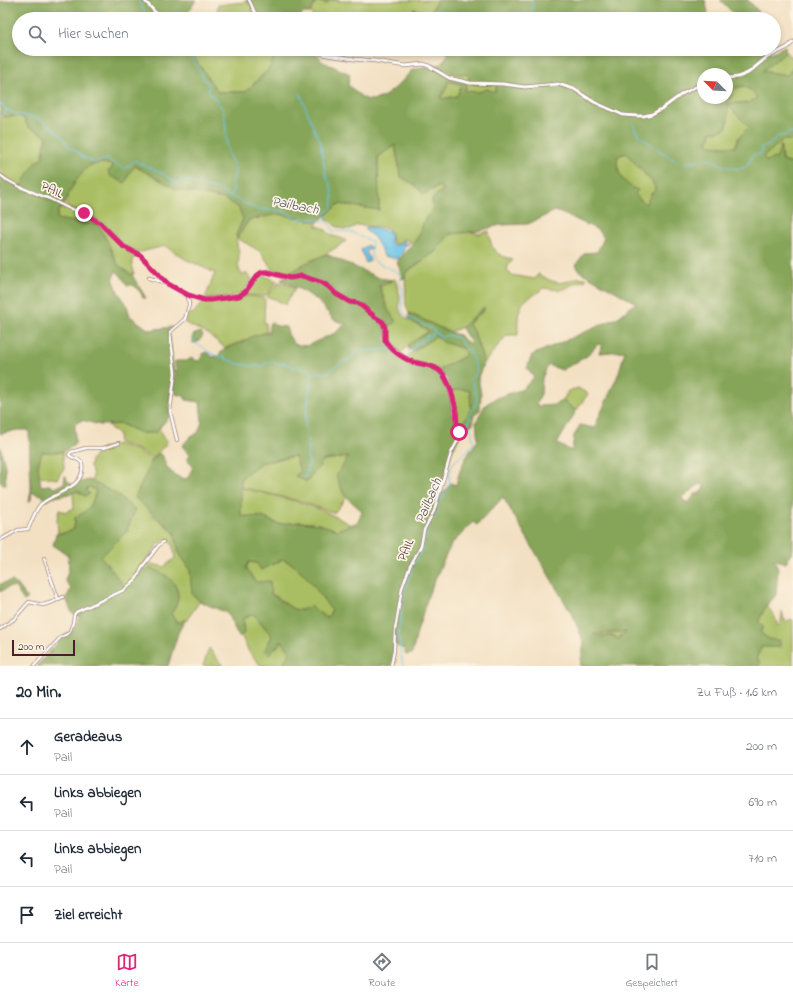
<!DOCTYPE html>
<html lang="de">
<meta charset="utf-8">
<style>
:root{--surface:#fff;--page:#f2f2f3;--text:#1f2937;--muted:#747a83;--line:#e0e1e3;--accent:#db2777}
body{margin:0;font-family:"Indie Flower",sans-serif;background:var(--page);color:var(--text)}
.compass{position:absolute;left:697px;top:68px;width:36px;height:36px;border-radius:50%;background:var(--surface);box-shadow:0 2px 6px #0003;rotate:294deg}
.scale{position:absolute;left:12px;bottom:10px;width:63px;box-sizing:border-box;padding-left:4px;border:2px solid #4a1f2b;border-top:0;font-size:11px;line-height:14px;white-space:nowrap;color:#4a1f2b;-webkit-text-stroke:3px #fcf5e5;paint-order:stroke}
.stop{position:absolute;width:12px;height:12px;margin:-9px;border:3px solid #db2777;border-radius:50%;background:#fff}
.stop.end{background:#db2777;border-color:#fff;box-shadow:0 1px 4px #0008}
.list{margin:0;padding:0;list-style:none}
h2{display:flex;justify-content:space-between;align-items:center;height:52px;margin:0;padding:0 16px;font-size:17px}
h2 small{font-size:13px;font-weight:400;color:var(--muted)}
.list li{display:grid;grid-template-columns:26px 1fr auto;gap:12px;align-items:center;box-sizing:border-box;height:56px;padding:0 16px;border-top:1px solid var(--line)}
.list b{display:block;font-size:15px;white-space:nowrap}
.list p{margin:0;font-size:13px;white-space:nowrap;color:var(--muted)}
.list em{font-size:13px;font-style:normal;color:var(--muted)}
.icon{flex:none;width:22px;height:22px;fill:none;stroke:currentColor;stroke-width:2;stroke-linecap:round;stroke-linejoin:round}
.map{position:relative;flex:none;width:793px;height:666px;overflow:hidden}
.search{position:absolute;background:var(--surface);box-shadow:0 2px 6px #0003;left:12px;right:12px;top:12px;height:44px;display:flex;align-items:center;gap:10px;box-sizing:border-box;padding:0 14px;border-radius:22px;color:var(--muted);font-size:15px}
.sheet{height:276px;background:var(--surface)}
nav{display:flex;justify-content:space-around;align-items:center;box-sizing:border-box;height:56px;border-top:1px solid var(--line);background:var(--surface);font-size:11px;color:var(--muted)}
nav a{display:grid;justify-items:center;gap:2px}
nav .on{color:var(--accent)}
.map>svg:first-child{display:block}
.green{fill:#a9be62;stroke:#7a6e46;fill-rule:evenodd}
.forest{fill:#86a558;stroke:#686242;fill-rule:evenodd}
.water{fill:#6ac4e8;stroke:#5a728a}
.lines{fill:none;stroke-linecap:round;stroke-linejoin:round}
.stream{stroke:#6ac4e8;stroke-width:1}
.minor-casing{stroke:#9e8076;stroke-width:4}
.tertiary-casing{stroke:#9e8076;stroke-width:4.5}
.minor{stroke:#fff;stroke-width:2.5}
.tertiary{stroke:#fff;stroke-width:3}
.route{stroke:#db2777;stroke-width:5}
.labels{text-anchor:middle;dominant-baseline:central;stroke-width:3.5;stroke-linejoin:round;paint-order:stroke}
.street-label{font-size:13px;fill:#4a1f2b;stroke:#fcf5e5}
.water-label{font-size:14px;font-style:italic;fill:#545164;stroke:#fcf5e5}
</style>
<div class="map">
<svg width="793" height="666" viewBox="0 0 793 666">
<rect width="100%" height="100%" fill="#fcf5e5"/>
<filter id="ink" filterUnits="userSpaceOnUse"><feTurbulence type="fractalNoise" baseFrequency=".025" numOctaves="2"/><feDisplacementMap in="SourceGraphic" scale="8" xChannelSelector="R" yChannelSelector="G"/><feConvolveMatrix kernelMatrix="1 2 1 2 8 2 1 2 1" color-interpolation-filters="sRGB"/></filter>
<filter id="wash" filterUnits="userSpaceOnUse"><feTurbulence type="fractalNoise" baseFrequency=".012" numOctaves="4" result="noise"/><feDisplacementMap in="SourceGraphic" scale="16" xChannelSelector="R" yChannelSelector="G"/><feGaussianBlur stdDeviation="0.9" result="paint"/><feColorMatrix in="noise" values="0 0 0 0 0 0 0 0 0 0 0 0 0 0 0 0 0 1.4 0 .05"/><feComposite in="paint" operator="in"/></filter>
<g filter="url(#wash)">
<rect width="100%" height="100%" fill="#f3e0c2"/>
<path class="green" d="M 246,0 L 252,8 L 254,19 L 217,19 L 218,5 L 244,2 Z
M 329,0 L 340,1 L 437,0 L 429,16 L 414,9 L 410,18 L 379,17 L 379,19 L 312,19 L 313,15 L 310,13 L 316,1 L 320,2 Z
M 188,49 L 277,49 L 270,68 L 245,92 L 218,92 Z
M 786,52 L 790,57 L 793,55 L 793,68 L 787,75 L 761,71 Z
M 443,68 L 458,74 L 468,74 L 470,83 L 497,84 L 495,92 L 487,89 L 479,92 L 465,91 L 467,82 L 449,78 L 435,69 Z
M 448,81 L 463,85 L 460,88 L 457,96 L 442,99 L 441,97 L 446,89 Z
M 743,86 L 752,91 L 757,98 L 748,103 L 730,103 L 749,127 L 739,137 L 735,148 L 711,145 L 708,143 L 711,136 L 711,131 L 727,111 L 728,103 L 731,92 L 736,88 Z
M 0,113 L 4,117 L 13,116 L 23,117 L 29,127 L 47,136 L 42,159 L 37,162 L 20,187 L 3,176 L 0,176 Z
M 783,140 L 793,140 L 793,164 L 782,161 L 780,147 L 777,158 L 765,161 L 763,157 Z
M 395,145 L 401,177 L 415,185 L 423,194 C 430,193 434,187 441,186 L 443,190 L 432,199 L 433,210 L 426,217 L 418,237 L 413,243 L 404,239 L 397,244 L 392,243 C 391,237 393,232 387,228 L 357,225 L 350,229 L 343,229 L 335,226 L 329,220 L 327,219 L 326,215 L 339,204 L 379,210 L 378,157 Z
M 626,153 L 652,182 L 656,189 L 646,204 L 639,199 L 635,194 L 637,190 C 623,185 615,171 618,156 Z
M 102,163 L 112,165 L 112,169 L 130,172 L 135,166 L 176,189 L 224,199 L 239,208 L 243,219 L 236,235 L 237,237 L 249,220 L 279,214 L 318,222 L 316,226 C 326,227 325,231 333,236 C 338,238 342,237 346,241 L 326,254 L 302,265 L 293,272 L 289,272 L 277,271 L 272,269 L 261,252 L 237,238 C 236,246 239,248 239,254 C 239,262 236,269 243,275 L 246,273 L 252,279 L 251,282 L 241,294 L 212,298 L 205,298 L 215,273 L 185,259 L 165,246 L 137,253 L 125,246 L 93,217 L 68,208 L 65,201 C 69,191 80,172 89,166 C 92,164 98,164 102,163 Z
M 61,208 C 88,207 104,231 123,246 C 127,249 132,251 136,254 L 132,264 L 134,274 L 132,275 L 118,265 L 108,243 L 98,224 L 80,223 L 57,219 L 58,211 Z
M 489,231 C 491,251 495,254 513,260 L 508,266 L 507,270 L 511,275 L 535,279 L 538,274 C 545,278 557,285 565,282 C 573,280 576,276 586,278 L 586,280 L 573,284 L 565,289 L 559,290 L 543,288 C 539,293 533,295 527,299 C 516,308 518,322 518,335 L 507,335 L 484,363 L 474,332 L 469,325 L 471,321 L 484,310 L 484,308 L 468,321 L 463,327 L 449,332 L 409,313 L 406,305 L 405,273 L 435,252 L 449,234 L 473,232 L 478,234 Z
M 260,274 L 277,281 L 269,291 L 270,292 L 279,282 L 295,288 L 285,305 L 275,299 L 267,297 L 270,292 L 264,296 L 244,295 Z
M 395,279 L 400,296 L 399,308 L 401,313 L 404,317 L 429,331 L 408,345 L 401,354 C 389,343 386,344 386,328 L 396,322 L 388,310 L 380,287 Z
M 249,296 L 265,298 L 264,323 L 266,323 L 267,332 C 253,336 239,343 225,348 L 208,334 L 185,323 L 188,313 L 193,314 L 204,300 Z
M 435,335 L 443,342 L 464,349 L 465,356 L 439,370 L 407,358 C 415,347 427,345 435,335 Z
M 578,388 L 588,394 L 576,411 L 563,400 L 568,391 Z
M 463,389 L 470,391 C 471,411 473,413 458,426 L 455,403 L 451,392 Z
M 121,424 L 141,433 L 155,433 L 159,428 L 164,439 L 167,440 L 167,443 L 153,458 L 152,457 L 136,449 L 118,442 L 119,434 L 113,431 L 108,425 Z
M 118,444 L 135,450 L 152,459 L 150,513 L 174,532 L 179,553 L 190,569 L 192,594 L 200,601 L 186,621 L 184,620 L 178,623 L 171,614 L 176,604 L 147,571 L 127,589 L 101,557 L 126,532 L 135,510 L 115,493 L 92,482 L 93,475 L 90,466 L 91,460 L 100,449 ZM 164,540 L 171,542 L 173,547 L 175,558 L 164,567 L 145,562 L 158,545 Z
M 42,452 L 63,452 L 64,468 L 57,479 L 39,476 C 36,468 40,460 42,452 Z
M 296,456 L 300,472 L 295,476 L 324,460 L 349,457 L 344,495 L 347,497 L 334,513 L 303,502 L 241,487 L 241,478 L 260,463 Z
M 90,487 L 96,491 C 92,506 89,510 75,518 L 74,529 L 64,533 L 58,533 L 57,519 L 59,510 L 66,512 L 74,508 L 73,493 L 77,491 L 82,494 L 87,488 Z
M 241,488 C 271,495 304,501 332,515 C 339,518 345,522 351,525 L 337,530 L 319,524 L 300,522 L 279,524 L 262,517 L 240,516 Z
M 283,559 C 306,569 317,592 332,610 L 327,618 L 293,609 L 256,582 L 246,568 L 249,562 L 272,565 Z
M 766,605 L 774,615 L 778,626 L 781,623 L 782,611 L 784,619 L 787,621 L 789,621 L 790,619 L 793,620 L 793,666 L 759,666 L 760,662 L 756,659 L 761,647 L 779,647 C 758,629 752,634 766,605 Z
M 254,614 L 272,636 L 265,650 L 277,647 L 282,641 L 290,652 L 284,662 L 285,666 L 261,666 L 249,652 L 241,635 L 244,633 L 242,619 Z
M 626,632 L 626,633 L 621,635 L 619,639 L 611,635 L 593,637 L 594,634 Z
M 209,648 L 223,666 L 203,666 Z"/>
<path class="forest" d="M 15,0 L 196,0 L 184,19 L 19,19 L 19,49 L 81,49 L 86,52 L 91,49 L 188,49 L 218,92 L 245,92 L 270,68 L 277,49 L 300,49 L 319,56 L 321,61 L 350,74 L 348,85 C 353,89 360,97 366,99 C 383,105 402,81 412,70 L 441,64 L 449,53 L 436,49 L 766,49 L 771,53 L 785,46 L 786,52 L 762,71 L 787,75 L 793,68 L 793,140 L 783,140 L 763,157 L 766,161 L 777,158 L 781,145 L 782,161 L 793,164 L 793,550 L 786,563 L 775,560 L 778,570 L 776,595 L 767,606 L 766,606 L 758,622 L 763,626 L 763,629 L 760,630 C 764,638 772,641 780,640 L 780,647 L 761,647 L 756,659 L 760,662 L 759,666 L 580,666 L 584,643 L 574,618 L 503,497 L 477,525 L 473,522 L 451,545 L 440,568 L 428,596 L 417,632 L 412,654 L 406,655 L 404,649 L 397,646 L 396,631 L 395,630 L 395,646 L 391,666 L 285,666 L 284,662 L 290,652 L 282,641 L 269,654 L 265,650 L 272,636 L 254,614 L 242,619 L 244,633 L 239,637 L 227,613 L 201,602 L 192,594 L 190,569 L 179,553 L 174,532 L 135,498 L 152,460 L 158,453 L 163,456 C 165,469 175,478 187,479 L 193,467 L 187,458 L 190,455 L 182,446 L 191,436 L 198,433 L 202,422 L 200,402 L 186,400 L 184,396 L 176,394 L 173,388 L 176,375 L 175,361 L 186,361 L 192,358 L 197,361 L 200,360 L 203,354 L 207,352 L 213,357 L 218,356 L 225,348 L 241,343 L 253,336 L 269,332 L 269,324 L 271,322 L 277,326 L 286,327 L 288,334 L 294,344 L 306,346 L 335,333 L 346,324 L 334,320 L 317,300 L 305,292 L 281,280 L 302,265 L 326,254 L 379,278 L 393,280 L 379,285 L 388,310 L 396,322 L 385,328 L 385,340 L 408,360 L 432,366 L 442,373 L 453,401 L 459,438 L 451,453 L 434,511 L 425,529 L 435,512 L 438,499 L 451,483 L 456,485 C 460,466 467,455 478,440 L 476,422 L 485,405 L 496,398 L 523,389 L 534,377 L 527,368 L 532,355 L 617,318 L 636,303 L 579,271 L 576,264 L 585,253 L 597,252 L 604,238 L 598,230 L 571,217 L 555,211 L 528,224 L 500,225 L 478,231 L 450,234 L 435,252 L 405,273 L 405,278 L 401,279 L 400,270 L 397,262 L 418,237 L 426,217 L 433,210 L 432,199 L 443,190 L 441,186 C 434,187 430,193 423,194 L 415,185 L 401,177 L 395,145 L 378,157 L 379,210 L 339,204 L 318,222 L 279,214 L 249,220 L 237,238 L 236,235 L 243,219 L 239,208 L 224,199 L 176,189 L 135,166 L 130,172 L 125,183 L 110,176 L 108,171 L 112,169 L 112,165 L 102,163 L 90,165 C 78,176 69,190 64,206 L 22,187 L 21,185 L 37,161 L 42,159 L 47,136 L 28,127 L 23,117 L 13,116 L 4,117 L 0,113 L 0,2 ZM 443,68 L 458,74 L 468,74 L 470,83 L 472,84 L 497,85 L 495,92 L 487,89 L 479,92 L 465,91 L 467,82 L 444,75 L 435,69 ZM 703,74 L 727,74 L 727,98 L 703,98 ZM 448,81 L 463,85 L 460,88 L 457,96 L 442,99 L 441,97 L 446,89 ZM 743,86 L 752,91 L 757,98 L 748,103 L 730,103 L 729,107 L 749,127 L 739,137 L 735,147 L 711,145 L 708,142 L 711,131 L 717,132 L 727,127 L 728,118 L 728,103 L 732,95 L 732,92 L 736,88 ZM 626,153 L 652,182 L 656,189 L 651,194 L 646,204 L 639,199 L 635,194 L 638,190 C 623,185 615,171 618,156 ZM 598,344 L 602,345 L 599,353 L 625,351 L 618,375 L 594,428 L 580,425 L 574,436 L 572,451 L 557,444 L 576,411 L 563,400 L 554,405 L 538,406 L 536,404 L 541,394 L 542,378 L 548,365 L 562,370 L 587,356 ZM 295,456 L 300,472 L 295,476 L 307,482 L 324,460 L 348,457 L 336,476 L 344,495 L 362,511 L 358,522 L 337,530 L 319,524 L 300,522 L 279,524 L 262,517 L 241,516 L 241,478 L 260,463 ZM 700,484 L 703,484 L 704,487 L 700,493 L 695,494 L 689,502 L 685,502 L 682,497 C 689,494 693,488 700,484 ZM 283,559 C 306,569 317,592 332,611 L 327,618 L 310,606 L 302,610 L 293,609 L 271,594 L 270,581 L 256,582 L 246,568 L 249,562 L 257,563 L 261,570 ZM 626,632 L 626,633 L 621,635 L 619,639 L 617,639 L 615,636 L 593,636 L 594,634 Z
M 246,0 L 340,0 L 329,0 L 327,4 L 316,1 L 310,13 L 302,13 L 301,19 L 254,19 L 252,8 Z
M 437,0 L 705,0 L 708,12 L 706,19 L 379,19 L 379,17 L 410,18 L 414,9 L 429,16 Z
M 720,0 L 748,0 L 758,11 L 755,19 L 739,19 Z
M 313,49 L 370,49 L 326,53 Z
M 0,177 C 15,188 33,191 49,199 C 54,202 58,205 63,207 L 63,209 L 61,208 L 58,211 L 57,219 L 80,223 L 98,224 L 108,243 L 118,265 L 132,275 L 146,298 L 143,298 L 141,293 L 133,285 L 127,285 L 122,277 L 116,271 L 113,278 L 118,292 L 126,303 L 130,316 L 149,330 L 172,327 L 172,328 L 169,331 L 174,375 L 169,407 L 170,416 L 155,433 L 141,433 L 121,424 L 100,425 L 82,420 L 75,424 L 75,444 L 63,452 L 42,452 L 38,466 L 41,486 L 49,485 L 54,488 L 64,483 L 65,476 L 66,476 L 67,481 L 70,482 L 74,487 L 81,482 L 89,480 L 115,493 L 135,510 L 126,532 L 101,557 L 127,589 L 138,578 L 142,569 L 147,571 L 149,568 C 163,571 180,582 178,599 C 177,604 174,609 171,614 L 178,623 L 185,620 L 178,633 L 168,666 L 37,666 L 60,640 L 76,626 L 79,616 L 72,613 L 66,598 L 71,589 L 65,580 L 69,569 L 68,555 L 53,545 L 56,534 L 64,533 L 74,529 L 75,518 C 89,510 92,506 96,491 L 90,487 L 87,488 L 86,491 L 90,494 L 85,496 L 77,491 C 67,496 56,495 46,501 L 41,494 L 39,495 L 32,492 L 31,500 L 29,502 L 31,490 L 29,430 L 17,430 L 0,434 Z
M 484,307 L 484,310 L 471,321 L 469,325 L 474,332 L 484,363 L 478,377 L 481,394 L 480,410 L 474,415 L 473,424 L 461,430 L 458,426 C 473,412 471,411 470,391 L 463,389 L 451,391 L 447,379 L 440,369 L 465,356 L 464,349 L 443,342 L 436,335 C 429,343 420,346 412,351 L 409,350 L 408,345 L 429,331 L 409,319 L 409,313 L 449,332 L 459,335 L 469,344 L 471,343 L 462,328 L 468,321 Z
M 201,332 L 203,336 L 198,342 L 193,343 L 193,335 Z
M 0,446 L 5,466 L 6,485 L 0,482 Z
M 13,581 L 22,590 L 27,599 L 24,601 L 15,587 L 9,587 L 0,592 L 0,584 Z"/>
<path class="water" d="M 368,227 L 389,231 L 391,238 L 390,242 L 392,245 L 399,245 L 403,240 L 405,241 L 403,244 L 410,243 L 402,247 L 404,250 L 398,259 L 384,256 C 378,244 377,238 365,230 L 366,228 Z
M 368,245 L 371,248 L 366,251 L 370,261 L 366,263 L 361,249 Z"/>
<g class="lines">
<path class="stream" d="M 138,0 L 149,19
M 530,17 L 533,6 L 531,0
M 186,49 L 193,55 L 194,60 L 199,66 L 198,69 L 202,74 L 202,77 C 207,81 209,84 208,91 C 210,92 223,109 223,110 C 227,123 225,138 228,152 C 230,160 235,165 235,172 C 235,175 233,178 233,181 C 232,188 235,187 231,196
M 300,93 L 316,134 L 320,140 L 326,176 L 330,183 L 333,196 L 332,208 L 325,213
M 0,103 L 7,110 L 18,115 L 34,117 L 43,121 L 46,124 L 61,135 L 69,147 L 79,153 L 82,157 L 95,163 C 99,162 102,160 105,159 C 109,159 119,167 125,169 L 135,160 L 137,162 L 162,173 L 178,184 L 181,179 L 206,187 L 216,189 L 256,209 L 284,211 L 295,218 L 318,220 L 327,222 L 331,226 L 332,231 L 351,232 L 372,242 L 371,257 C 377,267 396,267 402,277 L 399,282 C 407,292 399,303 403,312 C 407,319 424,324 432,329 C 435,332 438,335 441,338 L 446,335 L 456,337 L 461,342 L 465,349 L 470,351 L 477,371 L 471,379 L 477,397 L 476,403 L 469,415 L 470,418 L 468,424 L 470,426 L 472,431 L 472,435 L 474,441 L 472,446 L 452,464 L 449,476 L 450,484 L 448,489 L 437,505 L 437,510 L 435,516 L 428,526 L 422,551 L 414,563 L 405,589 L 398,635 L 403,666
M 0,117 L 7,110
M 633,123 C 634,126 635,129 636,132 C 639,136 676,163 681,163 C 691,164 704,157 712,159 C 715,160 717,163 720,164 C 728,168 739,171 747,166 L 753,155 L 759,155 L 762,152 L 761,147 L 768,146 L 778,136 L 784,136 L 790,132 L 793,133
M 325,215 L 327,222
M 192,338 L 196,344 L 203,347 L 208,352 L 218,356 L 224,357 L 227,360 L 235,362 L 237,364 L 239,363 L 241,365 L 242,364 L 250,366 L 263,366 L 265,362 L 268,364 L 270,361 C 274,364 281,365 284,362 L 285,364 L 291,365 L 293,368 L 297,366 L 306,370
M 406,357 L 409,354 L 409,351 L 414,349 L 415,344 L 421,342 L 422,339 L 427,339 L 426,336 L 432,336 L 433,333 L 434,333
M 309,371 L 314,374 L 316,372 L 328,373 C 333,365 339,366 345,360 L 351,359 L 357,351 L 390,349 L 393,350 L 403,359 L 404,358
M 304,478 L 309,465 L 307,455 L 309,451 L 305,423 L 312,373"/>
</g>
</g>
<g filter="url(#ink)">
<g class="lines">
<g class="minor-casing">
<path id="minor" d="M 249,0 C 253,7 254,14 260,19
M 0,175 L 7,180 L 20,187 L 50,199 L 68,208 L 84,213 L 95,219 L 114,236 L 124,247 L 140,255 L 168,284 L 188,295 L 204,300 L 239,296 L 245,292 L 259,274 L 267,271 L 284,278 L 290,278 L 301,276 L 323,283 L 329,287 L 337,294 L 349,302 L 357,303 L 363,306 L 375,317 L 383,322 L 385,328 L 384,334 L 387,343 L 404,357 L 413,362 L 432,366 L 442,373 L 447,382 L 453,401 L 459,438 L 451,453 L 434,511 L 424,530 L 421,546 L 410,566 L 402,588 L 395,630 L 394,651 L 391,666
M 149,278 L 166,283
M 177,440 L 170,411 L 175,373 L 170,332 L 185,319 L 189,305 L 188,295
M 0,540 L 18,530 L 28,529 C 32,521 35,510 41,504 C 56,491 86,489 82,463 C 79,458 73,459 69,455 L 71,452 L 86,448 L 104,448 L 119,443
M 44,558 L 58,599
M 0,629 L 14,619 L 29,602 L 43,605 L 53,602 L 63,597
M 34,666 L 61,637 L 69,633 L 73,623 L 74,615 L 76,612 L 124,590 L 137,578 L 142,567 L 159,545 L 163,542"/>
</g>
<g class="tertiary-casing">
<path id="tertiary" d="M 144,0 L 155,12 L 168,19
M 306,49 L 327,55 L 354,59 L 376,61 L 405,66 L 423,64 L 429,66 L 449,78 L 470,83 L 503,84 L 525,87 L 558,84 L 574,89 L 594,102 L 623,115 L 638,116 L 644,116 L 652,114 L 663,108 L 682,94 L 703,83
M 727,78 L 738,77 L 748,73 L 766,58 L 788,47 L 793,42"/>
</g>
<use href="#minor" class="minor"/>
<use href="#tertiary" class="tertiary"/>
</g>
</g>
<g class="lines" filter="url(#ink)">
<path class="route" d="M 84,213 L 100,223 L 124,247 L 140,255 L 168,284 L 188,295 L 204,300 L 211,300 L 239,296 L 245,292 L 256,277 L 262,272 L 267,272 L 290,278 L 302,276 L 323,283 L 329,287 L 336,294 L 350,302 L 357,303 L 362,306 L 375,317 L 383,322 L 385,328 L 385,340 C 390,350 406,361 417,363 C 426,365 436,366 442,373 C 449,381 454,401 456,411 C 457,419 456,425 459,432"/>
</g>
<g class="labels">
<g class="street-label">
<text transform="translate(52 190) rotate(25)">PAIL</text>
<text transform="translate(406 550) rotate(-67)">PAIL</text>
</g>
<g class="water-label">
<text transform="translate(295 206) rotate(11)">Pailbach</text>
<text transform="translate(429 501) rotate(-67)">Pailbach</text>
</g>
</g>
</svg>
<svg class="compass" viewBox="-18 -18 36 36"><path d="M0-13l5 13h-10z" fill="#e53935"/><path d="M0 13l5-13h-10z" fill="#747a83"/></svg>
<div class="scale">200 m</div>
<div class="stop" style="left:459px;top:432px"></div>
<div class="stop end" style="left:84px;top:213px"></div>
<div class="search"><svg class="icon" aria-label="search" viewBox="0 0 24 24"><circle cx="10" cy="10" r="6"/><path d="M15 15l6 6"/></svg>Hier suchen</div>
</div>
<section class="sheet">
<h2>20 Min.<small>Zu Fuß · 1.6 km</small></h2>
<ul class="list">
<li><svg class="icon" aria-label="ahead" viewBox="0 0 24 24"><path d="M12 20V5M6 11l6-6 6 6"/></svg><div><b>Geradeaus</b><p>Pail</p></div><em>200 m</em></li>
<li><svg class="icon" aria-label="left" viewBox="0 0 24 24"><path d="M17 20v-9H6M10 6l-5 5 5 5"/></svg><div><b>Links abbiegen</b><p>Pail</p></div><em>690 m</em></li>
<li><svg class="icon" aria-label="left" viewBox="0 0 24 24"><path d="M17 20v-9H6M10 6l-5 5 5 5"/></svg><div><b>Links abbiegen</b><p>Pail</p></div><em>710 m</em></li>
<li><svg class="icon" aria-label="arrive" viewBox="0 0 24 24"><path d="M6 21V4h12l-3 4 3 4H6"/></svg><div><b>Ziel erreicht</b></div></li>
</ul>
</section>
<nav>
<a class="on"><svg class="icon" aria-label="map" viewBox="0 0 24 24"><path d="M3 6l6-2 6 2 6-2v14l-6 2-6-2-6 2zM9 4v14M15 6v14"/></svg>Karte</a>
<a><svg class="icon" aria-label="directions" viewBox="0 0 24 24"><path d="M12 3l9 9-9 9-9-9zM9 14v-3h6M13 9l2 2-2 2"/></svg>Route</a>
<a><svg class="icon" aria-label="saved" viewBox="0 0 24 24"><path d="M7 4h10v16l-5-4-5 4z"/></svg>Gespeichert</a>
</nav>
